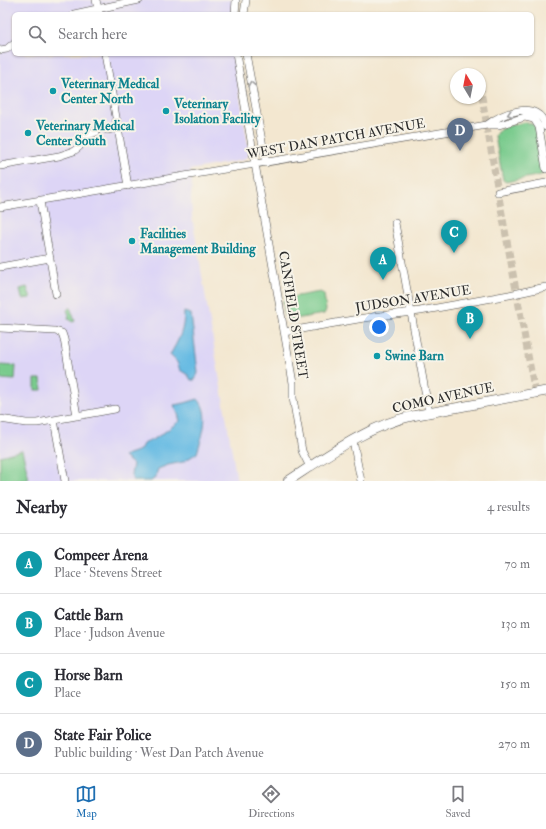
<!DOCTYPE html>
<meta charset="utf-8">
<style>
:root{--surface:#fff;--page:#f2f2f3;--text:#2b2b33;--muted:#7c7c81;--line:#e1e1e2;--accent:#1f6fb2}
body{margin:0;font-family:"IM FELL Double Pica",serif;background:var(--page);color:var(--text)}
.compass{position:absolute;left:450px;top:68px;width:36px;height:36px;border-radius:50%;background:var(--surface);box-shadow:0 1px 3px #0004;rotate:350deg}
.you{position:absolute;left:379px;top:327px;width:14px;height:14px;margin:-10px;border:3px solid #fff;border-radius:50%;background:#1a73e8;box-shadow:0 0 0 6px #1a73e833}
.badge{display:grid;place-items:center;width:26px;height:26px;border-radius:50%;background:var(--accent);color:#fff;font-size:13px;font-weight:700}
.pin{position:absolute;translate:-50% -33px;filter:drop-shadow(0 1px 2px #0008)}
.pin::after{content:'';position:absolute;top:21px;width:14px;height:12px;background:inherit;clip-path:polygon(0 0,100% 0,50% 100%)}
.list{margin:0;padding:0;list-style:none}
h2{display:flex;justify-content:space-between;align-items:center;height:52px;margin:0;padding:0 16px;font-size:17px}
h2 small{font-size:13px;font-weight:400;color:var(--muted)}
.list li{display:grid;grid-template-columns:26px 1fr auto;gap:12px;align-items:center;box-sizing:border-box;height:60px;padding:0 16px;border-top:1px solid var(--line)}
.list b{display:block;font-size:15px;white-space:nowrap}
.list p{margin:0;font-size:13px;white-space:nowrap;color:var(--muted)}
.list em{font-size:13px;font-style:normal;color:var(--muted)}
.icon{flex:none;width:22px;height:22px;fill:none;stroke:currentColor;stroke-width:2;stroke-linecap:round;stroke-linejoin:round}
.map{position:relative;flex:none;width:546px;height:481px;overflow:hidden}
.search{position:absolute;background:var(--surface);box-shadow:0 1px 3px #0004;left:12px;right:12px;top:12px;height:44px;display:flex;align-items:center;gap:10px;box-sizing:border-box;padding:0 14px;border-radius:6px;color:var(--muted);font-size:15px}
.sheet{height:292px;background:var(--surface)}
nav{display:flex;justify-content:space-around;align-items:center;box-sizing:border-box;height:56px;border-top:1px solid var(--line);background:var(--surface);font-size:11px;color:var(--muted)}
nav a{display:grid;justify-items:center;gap:2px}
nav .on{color:var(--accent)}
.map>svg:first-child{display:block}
.built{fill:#ddd5f6}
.green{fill:#79cb8d;stroke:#527b5c}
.water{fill:#67bbe3;stroke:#497387}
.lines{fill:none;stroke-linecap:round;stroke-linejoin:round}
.minor-tunnel{stroke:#cbc1af;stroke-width:7;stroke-dasharray:7 3.5;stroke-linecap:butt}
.minor-casing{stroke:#494744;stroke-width:8}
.major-casing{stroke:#494744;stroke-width:10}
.minor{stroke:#fff;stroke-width:7}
.major{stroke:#fff;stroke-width:9}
.oneway{stroke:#a0a0a0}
.culture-dot{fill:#0f9aa8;stroke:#f7f3e8;stroke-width:1.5}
.labels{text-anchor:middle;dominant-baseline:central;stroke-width:4;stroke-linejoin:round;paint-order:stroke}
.culture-label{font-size:13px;font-weight:bold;fill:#0d838f;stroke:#f7f3e8;text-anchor:start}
.street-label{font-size:13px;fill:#2b2b2b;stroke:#f7f3e8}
</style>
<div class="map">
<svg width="546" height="481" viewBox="0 0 546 481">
<rect width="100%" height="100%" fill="#f7f3e8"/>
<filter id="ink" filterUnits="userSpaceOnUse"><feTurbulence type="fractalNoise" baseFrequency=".025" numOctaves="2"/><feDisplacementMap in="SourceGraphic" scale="8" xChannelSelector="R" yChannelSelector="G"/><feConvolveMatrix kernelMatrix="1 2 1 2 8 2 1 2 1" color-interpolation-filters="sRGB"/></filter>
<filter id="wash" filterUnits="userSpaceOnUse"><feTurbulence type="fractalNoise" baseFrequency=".012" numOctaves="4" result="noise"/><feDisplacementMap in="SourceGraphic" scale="16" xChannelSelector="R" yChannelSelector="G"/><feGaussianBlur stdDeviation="0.9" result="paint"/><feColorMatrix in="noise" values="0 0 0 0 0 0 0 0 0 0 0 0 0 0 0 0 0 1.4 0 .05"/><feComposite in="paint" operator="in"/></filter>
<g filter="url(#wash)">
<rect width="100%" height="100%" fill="#f3e7d0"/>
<path class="built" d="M 0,0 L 233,0 L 231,14 L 14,14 L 14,54 L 233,54 L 249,152 L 248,156 L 243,160 L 190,170 L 192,182 L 191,199 L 192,217 L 237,481 L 0,481 Z"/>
<path class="green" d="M 524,122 L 535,125 L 543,173 L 541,175 L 506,182 L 503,180 L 495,136 C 498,126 515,125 524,122 Z
M 27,287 L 31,298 L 22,299 L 20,289 Z
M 320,292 L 324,294 L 326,310 L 324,314 L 288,320 L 285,317 L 283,301 L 286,298 Z
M 70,307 L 75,321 L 73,322 L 68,318 L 69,315 L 67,310 Z
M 0,365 L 16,366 L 15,380 L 0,379 Z
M 35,379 L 41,379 L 42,390 L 35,390 Z
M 22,450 L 29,479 L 21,481 L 0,481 L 0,456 Z"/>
<path class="water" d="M 184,312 L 191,314 L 198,373 L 195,380 L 191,380 L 188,375 L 180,370 L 177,362 L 170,355 C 179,339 184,331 184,312 Z
M 198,399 C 211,413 202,437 197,453 L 183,462 L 168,465 L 158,469 L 155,478 L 151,481 L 133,481 L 131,475 L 133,464 L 123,456 L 140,450 L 143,444 C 157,439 168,429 180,421 L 178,414 L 174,405 L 185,403 Z"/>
</g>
<g filter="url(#ink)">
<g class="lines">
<path class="minor-tunnel" d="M 480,85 L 498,192 L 535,393"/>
<g class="minor-casing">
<path id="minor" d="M 96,0 L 99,14
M 74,14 L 139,0
M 235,14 L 236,0
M 244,14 L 246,0
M 0,50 L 7,49 L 14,43
M 105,54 L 128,186
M 236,54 L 293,383 L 293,398 L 302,451 L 310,467
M 246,54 L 266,163
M 487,125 C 503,113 538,98 546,127
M 107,130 L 118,128
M 0,166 L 59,156 L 74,151 L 79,147 L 86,136 L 96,132
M 498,192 L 546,183
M 40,201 L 56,294
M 0,207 L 487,125 L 499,125 L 525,117 L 534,119 L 539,127 L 546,169
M 395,223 L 429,413
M 0,267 L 50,258
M 0,328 L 55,331 L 62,333 L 64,339 L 77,416
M 284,332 L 364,318 L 420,311 L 509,295 L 546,287
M 0,419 L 26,423 L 37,423 L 115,409
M 54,420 L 65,481
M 353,441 L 361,481"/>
</g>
<g class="major-casing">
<path id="major" d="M 288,481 C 325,457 369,425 412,416 L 546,391"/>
</g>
<use href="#minor" class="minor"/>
<use href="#major" class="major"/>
</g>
<defs><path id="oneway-chevron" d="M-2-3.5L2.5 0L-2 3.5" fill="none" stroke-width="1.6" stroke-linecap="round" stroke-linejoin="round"/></defs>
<g class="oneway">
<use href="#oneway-chevron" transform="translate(251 84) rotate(-100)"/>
<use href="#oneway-chevron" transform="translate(510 114) rotate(163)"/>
</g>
</g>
<g class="culture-dot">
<circle cx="53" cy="91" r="4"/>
<circle cx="166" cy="111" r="4"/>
<circle cx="28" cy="133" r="4"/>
<circle cx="132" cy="241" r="4"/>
<circle cx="377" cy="356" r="4"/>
</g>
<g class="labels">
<g class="culture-label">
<text x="61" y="84">Veterinary Medical<tspan x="61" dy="15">Center North</tspan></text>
<text x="174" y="104">Veterinary<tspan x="174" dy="15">Isolation Facility</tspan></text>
<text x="36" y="126">Veterinary Medical<tspan x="36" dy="15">Center South</tspan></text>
<text x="140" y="234">Facilities<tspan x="140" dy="15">Management Building</tspan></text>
<text x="385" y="356">Swine Barn</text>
</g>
<g class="street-label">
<text transform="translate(336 139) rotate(-10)">WEST DAN PATCH AVENUE</text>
<text transform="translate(413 299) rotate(-9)">JUDSON AVENUE</text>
<text transform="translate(293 315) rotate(81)">CANFIELD STREET</text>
<text transform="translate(443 398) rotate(-12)">COMO AVENUE</text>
</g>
</g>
</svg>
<svg class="compass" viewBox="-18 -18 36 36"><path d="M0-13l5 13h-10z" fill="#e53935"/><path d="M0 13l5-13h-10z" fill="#7c7c81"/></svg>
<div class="you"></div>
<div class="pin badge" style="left:383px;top:280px;background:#0f9aa8">A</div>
<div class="pin badge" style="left:470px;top:339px;background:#0f9aa8">B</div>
<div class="pin badge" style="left:454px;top:253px;background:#0f9aa8">C</div>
<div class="pin badge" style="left:460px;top:151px;background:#5c6f8a">D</div>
<div class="search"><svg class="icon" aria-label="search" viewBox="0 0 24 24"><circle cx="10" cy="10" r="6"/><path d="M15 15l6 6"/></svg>Search here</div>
</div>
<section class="sheet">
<h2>Nearby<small>4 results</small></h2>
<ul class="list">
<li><span class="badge" style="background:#0f9aa8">A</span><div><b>Compeer Arena</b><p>Place · Stevens Street</p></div><em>70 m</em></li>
<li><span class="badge" style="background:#0f9aa8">B</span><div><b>Cattle Barn</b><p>Place · Judson Avenue</p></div><em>130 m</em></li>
<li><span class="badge" style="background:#0f9aa8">C</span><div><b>Horse Barn</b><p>Place</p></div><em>150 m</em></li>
<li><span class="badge" style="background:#5c6f8a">D</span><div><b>State Fair Police</b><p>Public building · West Dan Patch Avenue</p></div><em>270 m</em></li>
</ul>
</section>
<nav>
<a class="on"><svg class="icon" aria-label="map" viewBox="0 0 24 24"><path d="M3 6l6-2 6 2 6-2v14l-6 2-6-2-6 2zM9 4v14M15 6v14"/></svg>Map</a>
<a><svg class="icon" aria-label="directions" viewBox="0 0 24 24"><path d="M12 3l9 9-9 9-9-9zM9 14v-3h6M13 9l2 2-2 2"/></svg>Directions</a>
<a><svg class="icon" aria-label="saved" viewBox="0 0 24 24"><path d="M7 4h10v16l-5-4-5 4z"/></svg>Saved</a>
</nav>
